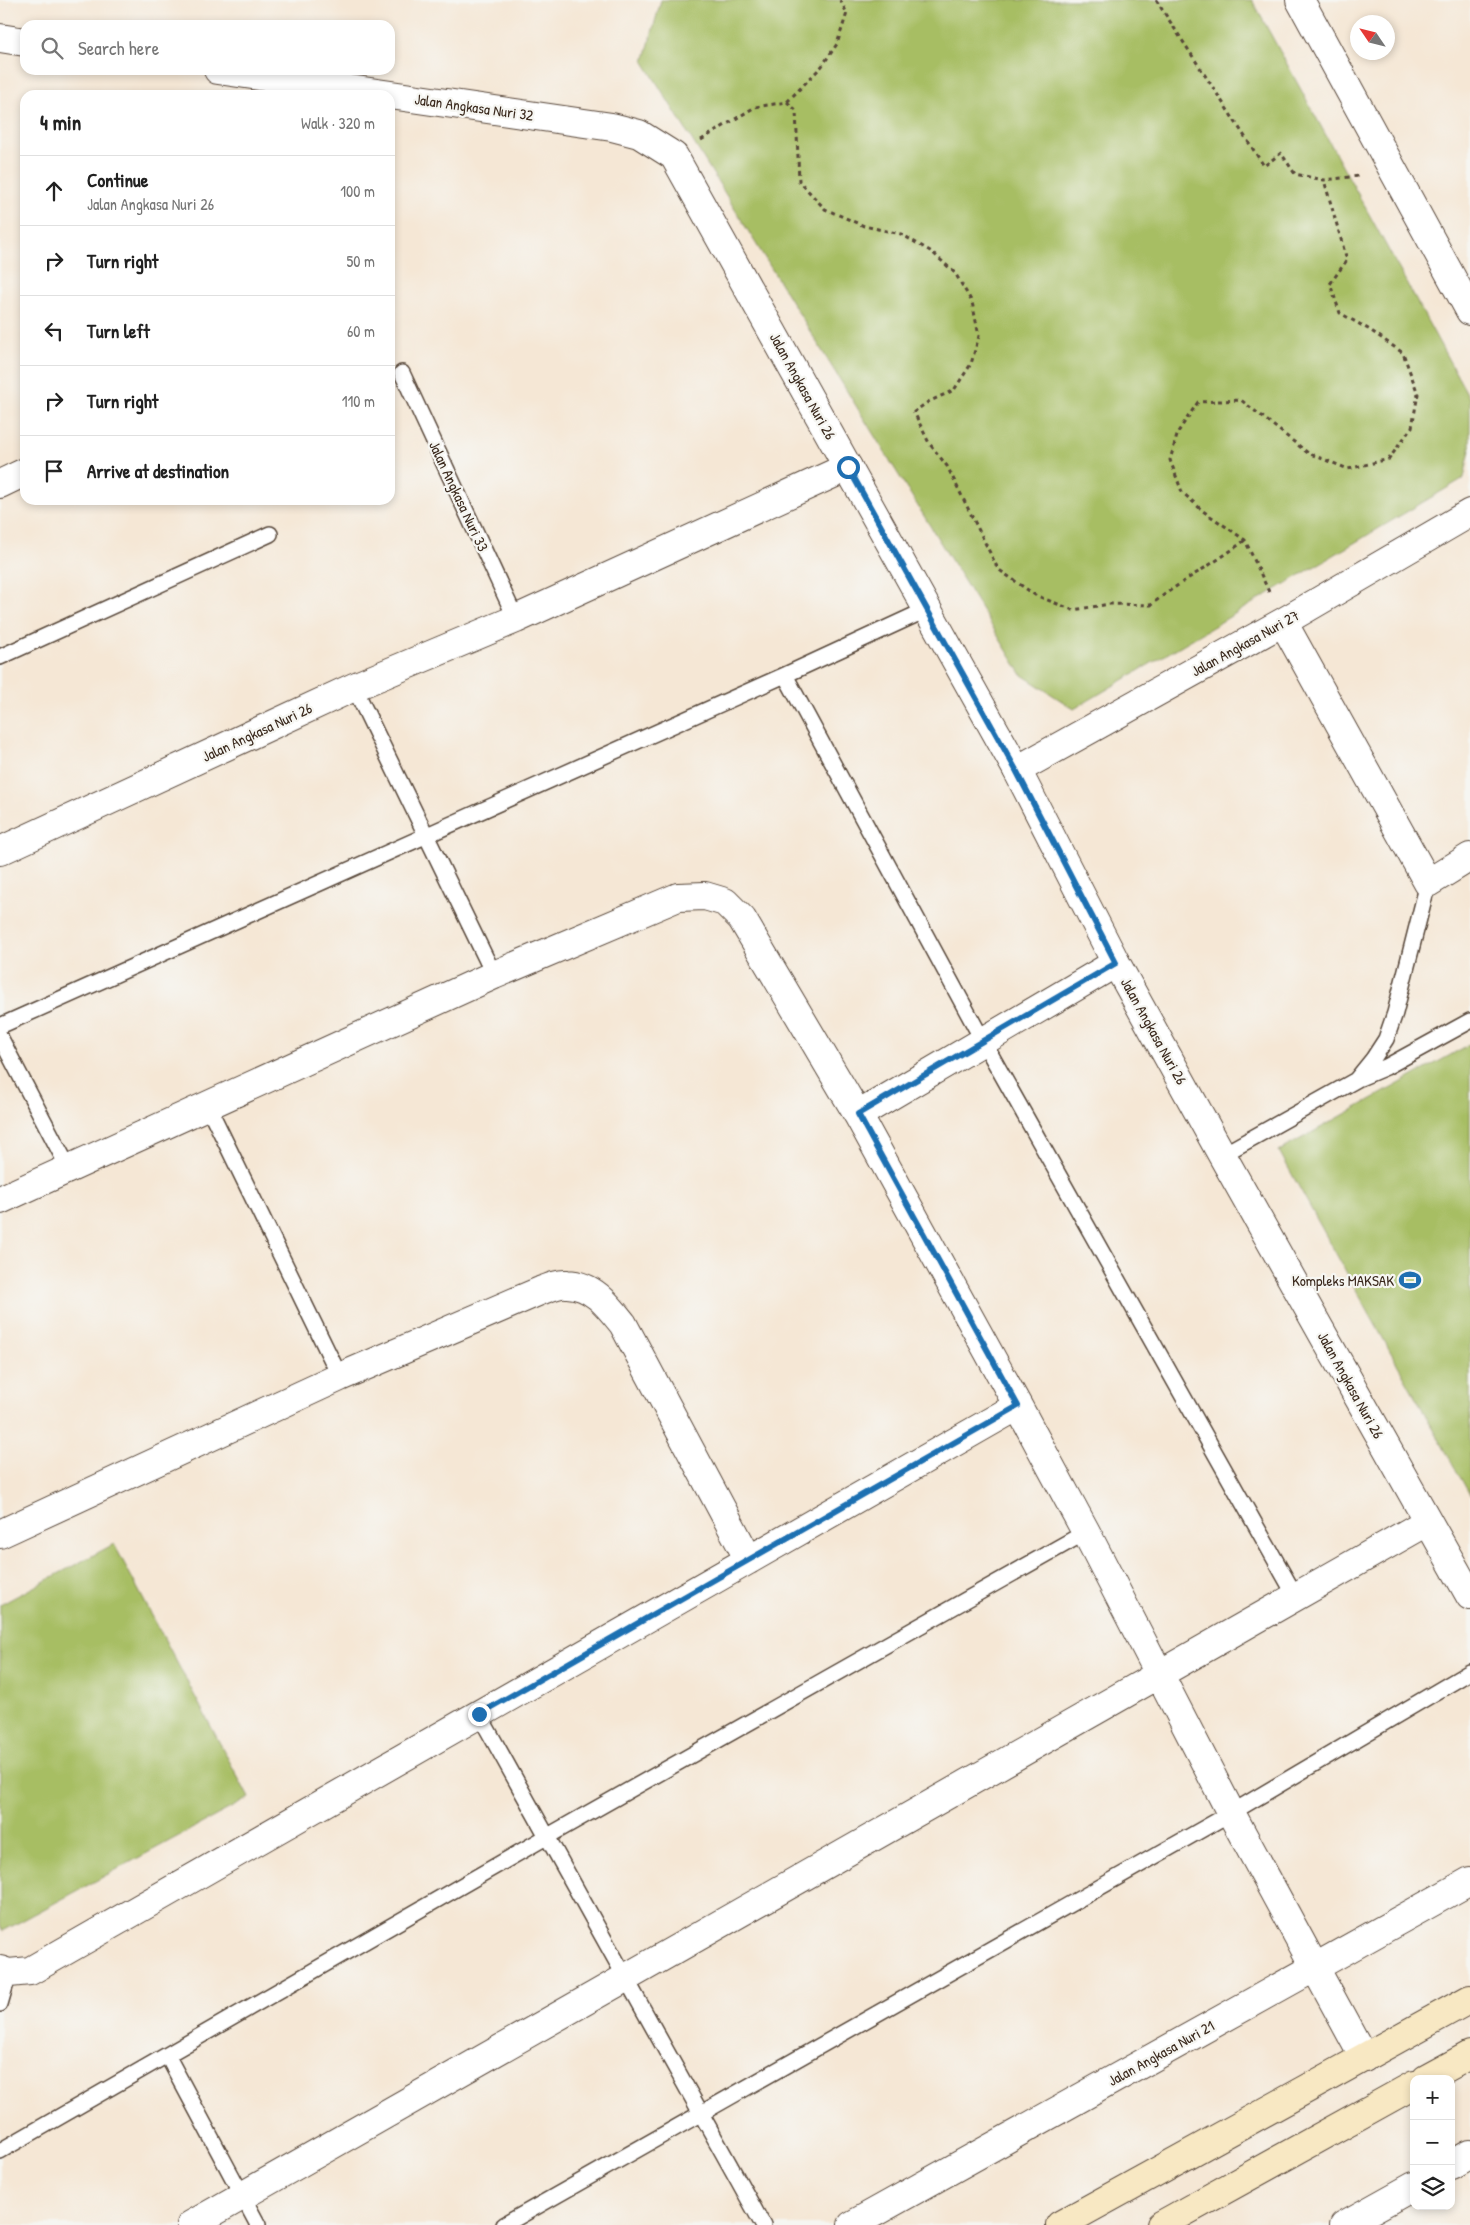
<!DOCTYPE html>
<meta charset="utf-8">
<style>
:root{--surface:#fff;--page:#f2f2f2;--text:#222;--muted:#767676;--line:#e0e0e0}
body{margin:0;font-family:"Patrick Hand",sans-serif;background:var(--page);color:var(--text)}
.controls{position:absolute;right:15px;bottom:15px;display:grid;overflow:hidden;border-radius:10px;box-shadow:0 2px 8px #0003}
.controls button{width:45px;height:45px;display:grid;place-items:center;padding:0;border:0;border-bottom:1px solid var(--line);background:var(--surface);color:var(--text);font:25px sans-serif}
.compass{position:absolute;left:1350px;top:15px;width:45px;height:45px;border-radius:50%;background:var(--surface);box-shadow:0 2px 8px #0003;rotate:305deg}
.stop{position:absolute;width:15px;height:15px;margin:-11px;border:4px solid #1f6fb2;border-radius:50%;background:#fff}
.stop.end{background:#1f6fb2;border-color:#fff;box-shadow:0 1px 5px #0008}
.list{margin:0;padding:0;list-style:none}
h2{display:flex;justify-content:space-between;align-items:center;height:65px;margin:0;padding:0 20px;font-size:21px}
h2 small{font-size:16px;font-weight:400;color:var(--muted)}
.list li{display:grid;grid-template-columns:32px 1fr auto;gap:15px;align-items:center;box-sizing:border-box;height:70px;padding:0 20px;border-top:1px solid var(--line)}
.list b{display:block;font-size:19px;white-space:nowrap}
.list p{margin:0;font-size:16px;white-space:nowrap;color:var(--muted)}
.list em{font-size:16px;font-style:normal;color:var(--muted)}
.icon{flex:none;width:28px;height:28px;fill:none;stroke:currentColor;stroke-width:2;stroke-linecap:round;stroke-linejoin:round}
.map{position:relative;flex:none;width:1470px;height:2225px;overflow:hidden}
.search{position:absolute;background:var(--surface);box-shadow:0 2px 8px #0003;left:20px;top:20px;width:375px;height:55px;display:flex;align-items:center;gap:12px;box-sizing:border-box;padding:0 18px;border-radius:15px;color:var(--muted);font-size:19px}
.panel{position:absolute;background:var(--surface);box-shadow:0 2px 8px #0003;left:20px;top:90px;width:375px;height:415px;border-radius:15px}
.map>svg:first-child{display:block}
.green{fill:#a7be63;stroke:#717440}
.lines{fill:none;stroke-linecap:round;stroke-linejoin:round}
.service-casing{stroke:#574639;stroke-width:18}
.minor-casing{stroke:#574639;stroke-width:30}
.tertiary-casing{stroke:#574639;stroke-width:30}
.secondary-casing{stroke:#574639;stroke-width:30}
.path{stroke:#574639;stroke-width:3;stroke-dasharray:4 4;stroke-linecap:butt}
.service{stroke:#fff;stroke-width:15}
.minor{stroke:#fff;stroke-width:28}
.tertiary{stroke:#fff;stroke-width:28}
.secondary{stroke:#f8e8c3;stroke-width:28}
.route{stroke:#1f6fb2;stroke-width:6}
.labels{text-anchor:middle;dominant-baseline:central;stroke-width:4.5;stroke-linejoin:round;paint-order:stroke}
.street-label{font-size:15px;fill:#3b2a1e;stroke:#f6f6f2}
.poi-label{font-size:15px;fill:#3b2a1e;stroke:#f6f6f2;text-anchor:end}
</style>
<div class="map">
<svg width="1470" height="2225" viewBox="0 0 1470 2225">
<rect width="100%" height="100%" fill="#f6f6f2"/>
<filter id="ink" filterUnits="userSpaceOnUse"><feTurbulence type="fractalNoise" baseFrequency=".02" numOctaves="2"/><feDisplacementMap in="SourceGraphic" scale="10" xChannelSelector="R" yChannelSelector="G"/><feConvolveMatrix kernelMatrix="1 2 1 2 8 2 1 2 1" color-interpolation-filters="sRGB"/></filter>
<filter id="wash" filterUnits="userSpaceOnUse"><feTurbulence type="fractalNoise" baseFrequency=".0096" numOctaves="4" result="noise"/><feDisplacementMap in="SourceGraphic" scale="20" xChannelSelector="R" yChannelSelector="G"/><feGaussianBlur stdDeviation="1.12" result="paint"/><feColorMatrix in="noise" values="0 0 0 0 0 0 0 0 0 0 0 0 0 0 0 0 0 1.4 0 .05"/><feComposite in="paint" operator="in"/></filter>
<g filter="url(#wash)">
<rect width="100%" height="100%" fill="#f5e7d5"/>
<path class="green" d="M 661,0 L 1252,0 L 1470,399 L 1470,449 L 1464,478 L 1074,709 L 1022,675 L 644,62 Z
M 1470,1044 L 1470,1495 L 1279,1151 Z
M 114,1544 L 249,1798 L 3,1931 L 0,1926 L 0,1605 Z"/>
</g>
<g filter="url(#ink)">
<g class="lines">
<g class="service-casing">
<path id="service" d="M 402,373 L 516,619
M 0,657 L 270,534
M 785,675 L 983,1041 L 1296,1597
M 354,687 L 494,975
M 0,1026 L 785,675 L 928,609
M 0,1037 L 69,1169
M 1360,1078 L 1386,1067 L 1470,1021
M 208,1106 L 340,1377
M 1222,1155 L 1356,1080 L 1373,1059 L 1386,1039 L 1395,1013 L 1428,883
M 479,1714 L 763,2225
M 0,2004 L 9,1973
M 167,2055 L 258,2225
M 0,2151 L 548,1836 L 1086,1532
M 504,2225 L 1231,1813 L 1470,1672"/>
</g>
<g class="minor-casing">
<path id="minor" d="M 1300,0 L 1470,311
M 0,484 L 25,472
M 1283,622 L 1428,883 L 1470,857
M 1017,770 L 1283,622 L 1470,513
M 0,851 L 354,687 L 516,619 L 848,467
M 858,1115 L 1116,963
M 0,1200 L 494,975 L 678,897 L 705,896 L 725,902 L 742,919 L 858,1115 L 1018,1406 L 1086,1532 L 1231,1813 L 1364,2058
M 0,1534 L 340,1377 L 540,1291 C 548,1288 559,1283 567,1284 C 593,1285 608,1305 623,1324 L 749,1560
M 0,1970 L 9,1973 L 30,1971 L 1018,1406
M 1451,2165 L 1470,2154
M 191,2225 L 1427,1522
M 852,2225 L 1470,1881
M 1344,2225 L 1414,2186"/>
</g>
<g class="tertiary-casing">
<path id="tertiary" d="M 0,38 L 25,42
M 218,70 L 612,127 L 639,134 L 674,156 L 1017,770 L 1116,963 L 1222,1155 L 1470,1596"/>
</g>
<g class="secondary-casing">
<path id="secondary" d="M 1426,2079 L 1470,2055
M 1060,2225 L 1470,1999
M 1161,2225 L 1414,2085"/>
</g>
<path class="path" d="M 1156,0 L 1264,166 L 1281,153 L 1295,174 L 1324,180 L 1359,176
M 787,102 L 796,110 L 799,181 L 825,209 L 864,226 L 901,234 L 932,252 L 955,273 L 972,302 L 979,336 L 971,364 L 954,390 L 928,402 L 914,412 L 929,443 L 947,466 L 998,569 L 1035,595 L 1073,610 L 1110,604 L 1151,605 C 1181,580 1215,564 1245,540
M 701,140 L 755,107 L 787,102 L 822,66 L 837,44 L 847,13 L 840,0
M 1269,592 L 1245,540 L 1203,511 L 1182,492 L 1170,460 L 1178,432 L 1198,402 L 1241,400 L 1308,453 L 1348,469 L 1389,459 L 1412,427 L 1418,394 L 1403,353 L 1370,330 L 1340,313 L 1330,284 L 1347,260 L 1324,180"/>
<use href="#service" class="service"/>
<use href="#minor" class="minor"/>
<use href="#tertiary" class="tertiary"/>
<use href="#secondary" class="secondary"/>
</g>
</g>
<g class="lines" filter="url(#ink)">
<path class="route" d="M 479,1714 L 1018,1406 L 858,1114 L 1116,963 L 1016,770 L 848,467"/>
</g>
<defs>
<g id="stadium-bare" transform="scale(1.725)"><path d="M0-5a6.5 5 0 1 0 0 10a6.5 5 0 1 0 0-10ZM-3.5-1.8h7v3.6h-7Z" fill="#1f6fb2" stroke="#f6f6f2" stroke-width="2.5" paint-order="stroke"/></g>
</defs>
<g fill-rule="evenodd">
<use href="#stadium-bare" x="1410" y="1280"/>
</g>
<g class="labels">
<g class="street-label">
<text transform="translate(474 107) rotate(8)">Jalan Angkasa Nuri 32</text>
<text transform="translate(803 386) rotate(61)">Jalan Angkasa Nuri 26</text>
<text transform="translate(459 496) rotate(65)">Jalan Angkasa Nuri 33</text>
<text transform="translate(1245 643) rotate(-29)">Jalan Angkasa Nuri 27</text>
<text transform="translate(257 732) rotate(-25)">Jalan Angkasa Nuri 26</text>
<text transform="translate(1154 1031) rotate(61)">Jalan Angkasa Nuri 26</text>
<text transform="translate(1351 1385) rotate(61)">Jalan Angkasa Nuri 26</text>
<text transform="translate(1161 2053) rotate(-29)">Jalan Angkasa Nuri 21</text>
</g>
<g class="poi-label">
<text x="1394" y="1280">Kompleks MAKSAK</text>
</g>
</g>
</svg>
<div class="controls">
<button>+</button>
<button>−</button>
<button><svg class="icon" aria-label="layers" viewBox="0 0 24 24"><path d="M12 4l9 5-9 5-9-5zM3 14l9 5 9-5"/></svg></button>
</div>
<svg class="compass" viewBox="-18 -18 36 36"><path d="M0-13l5 13h-10z" fill="#e53935"/><path d="M0 13l5-13h-10z" fill="#767676"/></svg>
<div class="stop" style="left:848px;top:467px"></div>
<div class="stop end" style="left:479px;top:1714px"></div>
<div class="search"><svg class="icon" aria-label="search" viewBox="0 0 24 24"><circle cx="10" cy="10" r="6"/><path d="M15 15l6 6"/></svg>Search here</div>
<section class="panel">
<h2>4 min<small>Walk · 320 m</small></h2>
<ul class="list">
<li><svg class="icon" aria-label="ahead" viewBox="0 0 24 24"><path d="M12 20V5M6 11l6-6 6 6"/></svg><div><b>Continue</b><p>Jalan Angkasa Nuri 26</p></div><em>100 m</em></li>
<li><svg class="icon" aria-label="right" viewBox="0 0 24 24"><path d="M7 20v-9h11M14 6l5 5-5 5"/></svg><div><b>Turn right</b></div><em>50 m</em></li>
<li><svg class="icon" aria-label="left" viewBox="0 0 24 24"><path d="M17 20v-9H6M10 6l-5 5 5 5"/></svg><div><b>Turn left</b></div><em>60 m</em></li>
<li><svg class="icon" aria-label="right" viewBox="0 0 24 24"><path d="M7 20v-9h11M14 6l5 5-5 5"/></svg><div><b>Turn right</b></div><em>110 m</em></li>
<li><svg class="icon" aria-label="arrive" viewBox="0 0 24 24"><path d="M6 21V4h12l-3 4 3 4H6"/></svg><div><b>Arrive at destination</b></div></li>
</ul>
</section>
</div>
